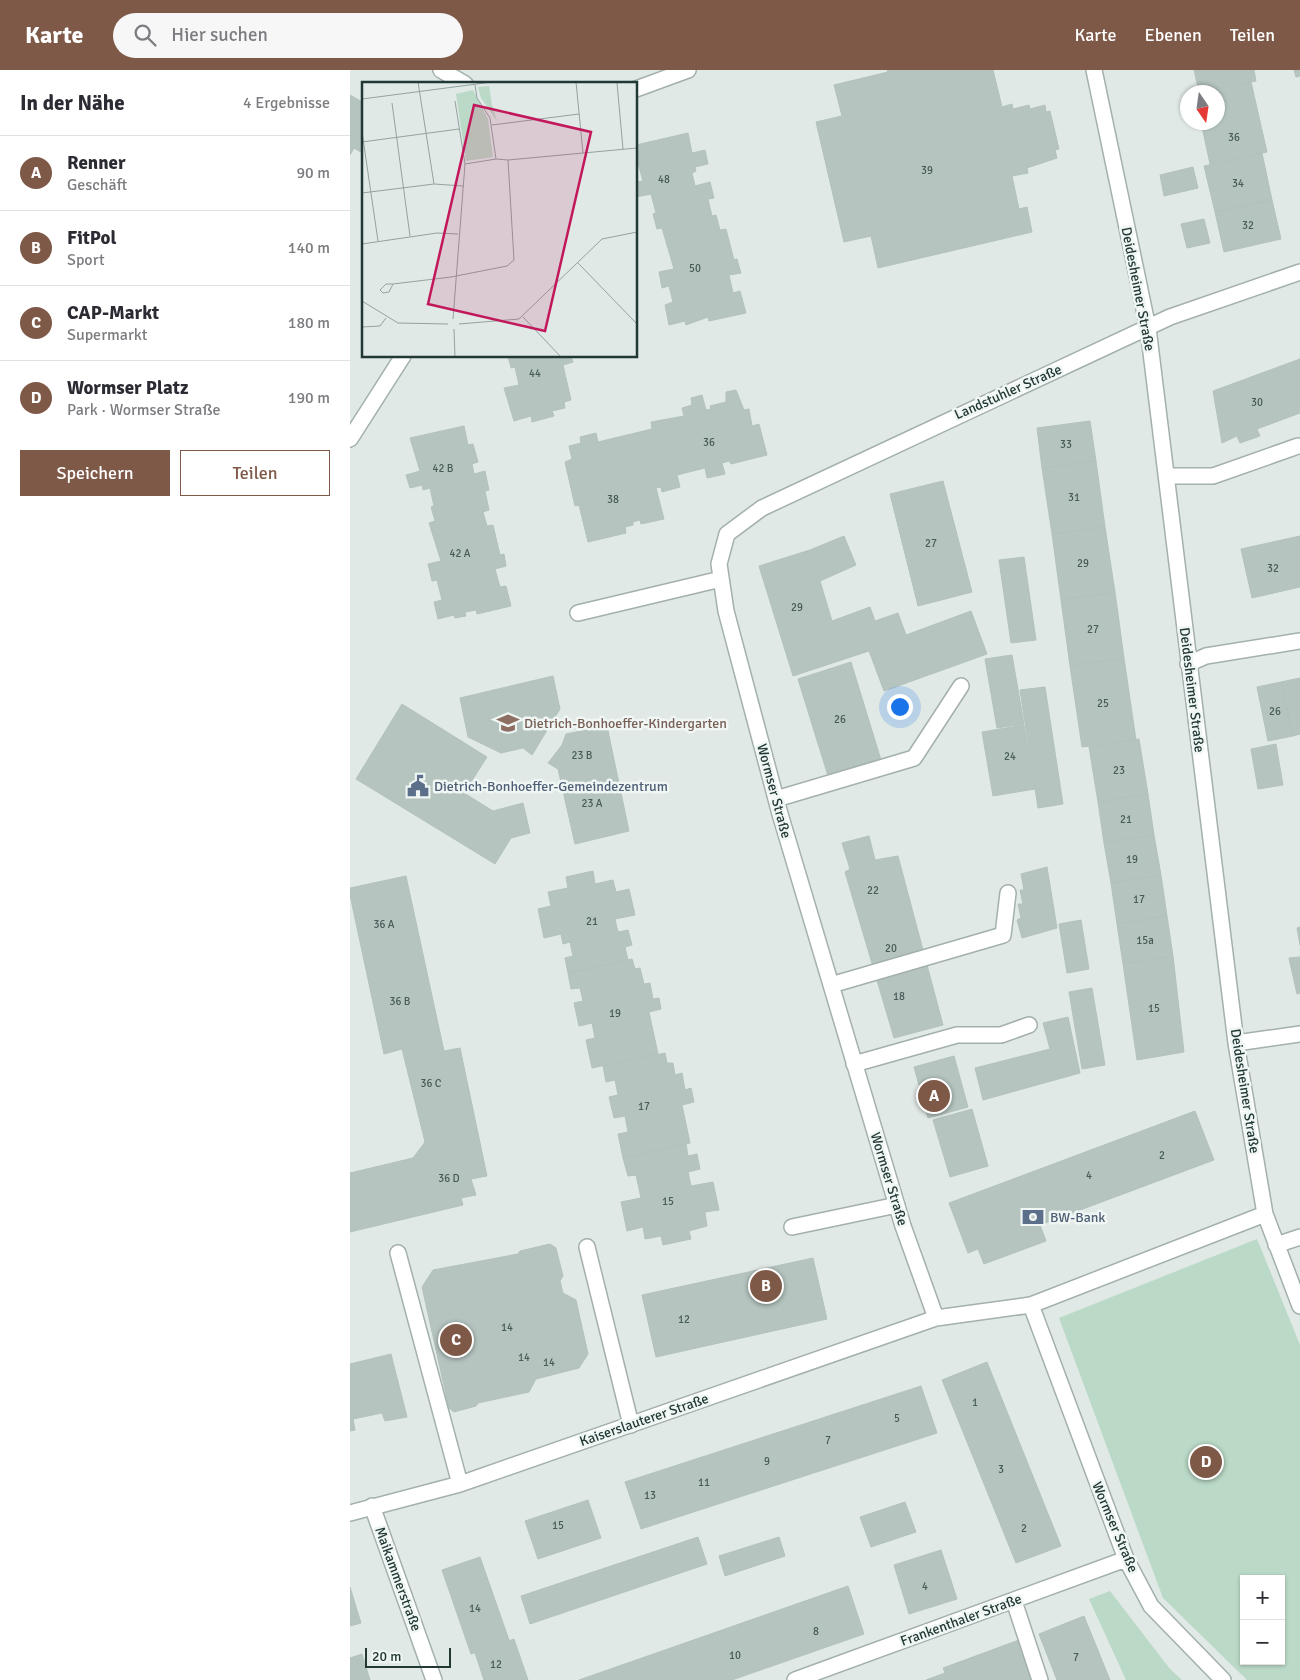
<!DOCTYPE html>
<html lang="de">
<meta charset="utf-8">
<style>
:root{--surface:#fff;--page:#f7f7f7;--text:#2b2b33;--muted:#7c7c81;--line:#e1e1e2;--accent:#7f5948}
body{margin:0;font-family:Signika,sans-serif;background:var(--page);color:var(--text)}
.controls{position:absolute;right:15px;bottom:15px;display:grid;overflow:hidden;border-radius:0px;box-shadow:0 1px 4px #0004}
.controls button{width:45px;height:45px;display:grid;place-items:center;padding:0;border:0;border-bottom:1px solid var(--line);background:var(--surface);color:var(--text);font:25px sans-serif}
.compass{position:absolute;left:830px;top:15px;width:45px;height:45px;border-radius:50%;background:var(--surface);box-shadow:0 1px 4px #0004;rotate:167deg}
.scale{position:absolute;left:15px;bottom:12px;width:86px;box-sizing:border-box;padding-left:5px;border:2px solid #223834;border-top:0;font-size:14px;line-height:18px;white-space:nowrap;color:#223834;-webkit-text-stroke:4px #eff6f4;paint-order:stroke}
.you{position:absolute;left:549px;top:636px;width:18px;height:18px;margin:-12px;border:4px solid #fff;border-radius:50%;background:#1a73e8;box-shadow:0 0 0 8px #1a73e833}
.badge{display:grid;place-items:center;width:32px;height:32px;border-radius:50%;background:var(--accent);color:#fff;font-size:16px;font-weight:700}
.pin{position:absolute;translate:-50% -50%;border:2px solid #fff;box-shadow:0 1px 5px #0006}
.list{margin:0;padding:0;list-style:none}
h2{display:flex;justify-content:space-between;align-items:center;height:65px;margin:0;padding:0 20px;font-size:21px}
h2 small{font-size:16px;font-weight:400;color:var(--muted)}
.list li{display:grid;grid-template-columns:32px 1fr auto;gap:15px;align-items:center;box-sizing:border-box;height:75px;padding:0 20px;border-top:1px solid var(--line)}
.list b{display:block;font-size:19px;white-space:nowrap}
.list p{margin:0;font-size:16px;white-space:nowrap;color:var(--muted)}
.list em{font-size:16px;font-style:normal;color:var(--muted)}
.actions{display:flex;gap:10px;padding:15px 20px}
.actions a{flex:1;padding:11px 0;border:1px solid var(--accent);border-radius:0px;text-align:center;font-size:18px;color:var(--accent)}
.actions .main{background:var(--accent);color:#fff}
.icon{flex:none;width:28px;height:28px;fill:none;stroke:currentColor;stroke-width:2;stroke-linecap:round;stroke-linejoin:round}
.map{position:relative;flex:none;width:950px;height:1610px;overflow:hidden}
header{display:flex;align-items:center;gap:30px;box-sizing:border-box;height:70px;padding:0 25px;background:var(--accent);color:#fff}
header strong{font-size:24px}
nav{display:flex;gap:28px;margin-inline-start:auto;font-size:18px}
.search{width:350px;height:45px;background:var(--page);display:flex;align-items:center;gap:12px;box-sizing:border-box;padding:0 18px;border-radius:28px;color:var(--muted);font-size:19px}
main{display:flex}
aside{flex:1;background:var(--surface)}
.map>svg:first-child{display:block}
.green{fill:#bad9c6;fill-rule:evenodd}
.building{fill:#b5c4bf;stroke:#b3c2bd}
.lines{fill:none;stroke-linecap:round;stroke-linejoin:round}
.minor-casing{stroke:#a3b0ad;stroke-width:18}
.minor{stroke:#fff;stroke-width:15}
.labels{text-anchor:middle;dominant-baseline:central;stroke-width:5;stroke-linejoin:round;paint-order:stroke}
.number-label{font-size:11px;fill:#475b57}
.street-label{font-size:14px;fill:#223834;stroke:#eff6f4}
.education-label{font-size:14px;fill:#785e54;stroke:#eff6f4;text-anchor:start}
.service-label{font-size:14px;fill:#4e5e75;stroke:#eff6f4;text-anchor:start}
.inset-road{fill:none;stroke:#94a29f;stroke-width:1}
.view{fill:#c2185b;fill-opacity:0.15;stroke:#c2185b;stroke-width:2.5}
.inset-edge{fill:none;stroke:#223834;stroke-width:2.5}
</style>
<header>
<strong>Karte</strong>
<div class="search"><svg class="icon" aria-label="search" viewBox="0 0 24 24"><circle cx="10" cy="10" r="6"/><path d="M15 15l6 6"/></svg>Hier suchen</div>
<nav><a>Karte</a><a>Ebenen</a><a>Teilen</a></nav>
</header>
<main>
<aside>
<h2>In der Nähe<small>4 Ergebnisse</small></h2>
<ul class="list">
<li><span class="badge">A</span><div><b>Renner</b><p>Geschäft</p></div><em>90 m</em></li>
<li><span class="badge">B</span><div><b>FitPol</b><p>Sport</p></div><em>140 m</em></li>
<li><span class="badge">C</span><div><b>CAP-Markt</b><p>Supermarkt</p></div><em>180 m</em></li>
<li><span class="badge">D</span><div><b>Wormser Platz</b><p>Park · Wormser Straße</p></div><em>190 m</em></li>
</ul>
<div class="actions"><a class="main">Speichern</a><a>Teilen</a></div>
</aside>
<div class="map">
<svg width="950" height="1610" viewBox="0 0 950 1610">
<rect width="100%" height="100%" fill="#e0e9e6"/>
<path class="green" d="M 907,1169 L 950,1275 L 950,1610 L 897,1610 L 813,1528 L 709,1248 ZM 894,1509 L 931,1509 L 931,1591 L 894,1591 Z
M 760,1521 L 820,1599 L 832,1610 L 776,1610 L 739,1529 Z"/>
<path class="building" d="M 537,0 L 643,0 L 652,37 L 662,34 L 663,39 L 679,35 L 680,39 L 695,35 L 696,42 L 700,41 L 709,79 L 705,80 L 707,88 L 677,98 L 678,103 L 662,106 L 669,139 L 677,137 L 682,162 L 528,198 L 521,166 L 494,172 L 466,52 L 492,46 L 484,15 L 538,2 Z
M 844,0 L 904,0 L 906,11 L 849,22 Z
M 944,0 L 950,0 L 950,6 L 946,7 Z
M 901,12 L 917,82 L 860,94 L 851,52 L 868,52 L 868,22 L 855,22 Z
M 0,25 L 14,33 L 14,84 L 4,78 L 0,85 Z
M 338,63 L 342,83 L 355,80 L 358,94 L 345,97 L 346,101 L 342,103 L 345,116 L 360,112 L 364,128 L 358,129 L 362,146 L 366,145 L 370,160 L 376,159 L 384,190 L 387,189 L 391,203 L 379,205 L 383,223 L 390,221 L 396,243 L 359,251 L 358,247 L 336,255 L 335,251 L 319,255 L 315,235 L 323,232 L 319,216 L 312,218 L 309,202 L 324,199 L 312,158 L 307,159 L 303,144 L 306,143 L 301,124 L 286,127 L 286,112 L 293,111 L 288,93 L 286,94 L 286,75 Z
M 912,83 L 922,130 L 865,142 L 854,96 Z
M 843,97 L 848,118 L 814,126 L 810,105 Z
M 922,130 L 931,169 L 874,182 L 865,142 Z
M 854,149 L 860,173 L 837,178 L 831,154 Z
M 158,286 L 221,286 L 223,292 L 213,295 L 221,330 L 214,332 L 215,338 L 202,341 L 204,346 L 182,352 L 181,346 L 164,351 L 154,318 L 169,315 L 165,297 L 161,298 Z
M 950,289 L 950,343 L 907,359 L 910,366 L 890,373 L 887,366 L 872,373 L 863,321 Z
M 386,320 L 394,340 L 399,339 L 402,356 L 409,354 L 417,385 L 381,394 L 379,391 L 372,393 L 375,404 L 357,408 L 355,398 L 327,405 L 330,417 L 312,422 L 311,417 L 306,418 L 314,449 L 291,454 L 290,450 L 283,452 L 283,455 L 275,457 L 276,463 L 238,472 L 229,435 L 225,436 L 215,392 L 222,389 L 219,376 L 231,373 L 230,367 L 246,363 L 248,372 L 302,359 L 301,352 L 334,346 L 332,338 L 342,335 L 341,328 L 352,325 L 356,340 L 361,339 L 360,336 L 376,332 L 376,322 Z
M 740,351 L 746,391 L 692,398 L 687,358 Z
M 114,356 L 118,375 L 123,374 L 128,392 L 122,394 L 124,404 L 135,401 L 139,420 L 135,421 L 139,440 L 133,442 L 137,456 L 143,455 L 150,485 L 154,484 L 156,496 L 145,499 L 150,517 L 156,516 L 161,536 L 127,544 L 126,540 L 115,542 L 116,546 L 105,548 L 104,545 L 88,549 L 84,532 L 92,530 L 87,510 L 82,511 L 78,494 L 91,491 L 79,453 L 85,451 L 81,437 L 84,436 L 80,418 L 73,420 L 72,415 L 60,418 L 56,405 L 70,401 L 60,368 Z
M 746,391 L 755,457 L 702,464 L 692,398 Z
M 593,411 L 622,522 L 568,536 L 540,424 Z
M 755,457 L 765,522 L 711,530 L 702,464 Z
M 494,466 L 506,495 L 470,511 L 482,551 L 520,537 L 525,551 L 548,543 L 556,565 L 621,541 L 637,584 L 534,621 L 519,581 L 443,606 L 409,496 L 460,480 Z
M 950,466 L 950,517 L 902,528 L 891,479 Z
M 674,487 L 686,570 L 661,573 L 649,490 Z
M 765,522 L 774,588 L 720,596 L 711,530 Z
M 662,585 L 674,654 L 647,658 L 635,589 Z
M 774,588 L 786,670 L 732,677 L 720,596 Z
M 501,592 L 531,690 L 478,706 L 448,609 Z
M 203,606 L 210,639 L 182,685 L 173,678 L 151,683 L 118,667 L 110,628 Z
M 950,608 L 950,664 L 943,666 L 931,612 Z
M 931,612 L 943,666 L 918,671 L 907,617 Z
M 695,617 L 713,734 L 688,738 L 670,620 Z
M 52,634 L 137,687 L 114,723 L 143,741 L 173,733 L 180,763 L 161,768 L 145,794 L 6,709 Z
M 674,655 L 685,719 L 643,726 L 632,662 Z
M 257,656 L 279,761 L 225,774 L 208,699 L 198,693 L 212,675 L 216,664 Z
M 789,669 L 798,724 L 748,732 L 739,677 Z
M 926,674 L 933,715 L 908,719 L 901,679 Z
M 798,724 L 804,765 L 754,773 L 748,732 Z
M 804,765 L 811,805 L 761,813 L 754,773 Z
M 519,766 L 525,790 L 548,786 L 593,955 L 544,968 L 495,802 L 500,799 L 492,773 Z
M 697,797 L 707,858 L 672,868 L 667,850 L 671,848 L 668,834 L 673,834 L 670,820 L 674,820 L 671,804 Z
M 243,801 L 245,814 L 263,810 L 266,822 L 279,819 L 285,845 L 265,849 L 268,862 L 278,860 L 282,875 L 275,877 L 278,890 L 218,903 L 215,888 L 223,886 L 220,872 L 213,874 L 211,864 L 194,868 L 188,839 L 201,836 L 198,822 L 218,818 L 216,807 Z
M 811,805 L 817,846 L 767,854 L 761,813 Z
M 56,806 L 94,981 L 110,978 L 137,1106 L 121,1109 L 126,1125 L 111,1128 L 113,1135 L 0,1162 L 0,1103 L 63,1088 L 75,1072 L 52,979 L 34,984 L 0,825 L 0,818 Z
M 817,846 L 823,886 L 773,894 L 767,854 Z
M 731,850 L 739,899 L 717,903 L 709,854 Z
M 950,857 L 950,875 L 947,858 Z
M 823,886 L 834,982 L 787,990 L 773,894 Z
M 950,887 L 950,923 L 947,924 L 939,888 Z
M 282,889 L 285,899 L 290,898 L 294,914 L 300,913 L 303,929 L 309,928 L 311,939 L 299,942 L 308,984 L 242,998 L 236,970 L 245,968 L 242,953 L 229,956 L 224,933 L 233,931 L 230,918 L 221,919 L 218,903 Z
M 742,918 L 755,995 L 732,999 L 719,922 Z
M 718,947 L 730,1003 L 633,1030 L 625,998 L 700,979 L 693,953 Z
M 315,983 L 317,993 L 323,993 L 325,1005 L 332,1003 L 335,1020 L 341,1018 L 344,1032 L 332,1035 L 340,1073 L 273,1088 L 268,1064 L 278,1062 L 275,1046 L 264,1048 L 259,1027 L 268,1025 L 265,1010 L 256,1012 L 253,996 Z
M 604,986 L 618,1037 L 578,1048 L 564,997 Z
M 622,1039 L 638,1096 L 600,1107 L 583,1050 Z
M 845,1041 L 864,1090 L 690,1155 L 696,1171 L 634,1194 L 628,1179 L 618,1183 L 599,1133 Z
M 336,1074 L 338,1086 L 347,1084 L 350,1099 L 338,1102 L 341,1116 L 363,1112 L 369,1140 L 355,1142 L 357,1156 L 339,1161 L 341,1169 L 313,1175 L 311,1166 L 295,1169 L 293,1157 L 277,1161 L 271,1132 L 291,1128 L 286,1105 L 278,1106 L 273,1088 Z
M 200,1174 L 206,1178 L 213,1206 L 210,1211 L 213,1223 L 226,1230 L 238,1284 L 229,1298 L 186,1309 L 179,1322 L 128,1333 L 126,1336 L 104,1342 L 99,1338 L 72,1217 L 83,1200 L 168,1184 L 170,1181 Z
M 463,1188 L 477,1249 L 306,1287 L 292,1225 Z
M 41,1284 L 57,1347 L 35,1351 L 32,1343 L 3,1349 L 5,1360 L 0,1361 L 0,1294 Z
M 637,1292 L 711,1476 L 666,1493 L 592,1310 Z
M 571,1316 L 587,1363 L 291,1459 L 275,1412 Z
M 238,1430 L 251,1468 L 188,1489 L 175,1451 Z
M 555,1432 L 566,1462 L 521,1477 L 510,1447 Z
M 348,1467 L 357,1494 L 180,1554 L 171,1526 Z
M 429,1467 L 435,1486 L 375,1506 L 369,1486 Z
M 591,1480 L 607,1529 L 559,1544 L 544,1495 Z
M 130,1487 L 159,1570 L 121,1584 L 92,1500 Z
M 498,1516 L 514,1564 L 382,1610 L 229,1610 Z
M 0,1517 L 11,1553 L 0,1556 Z
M 734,1546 L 760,1610 L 707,1610 L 689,1564 Z
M 164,1569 L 178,1610 L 134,1610 L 125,1583 Z
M 669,1570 L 684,1610 L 598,1610 L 593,1598 Z
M 12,1584 L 20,1610 L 0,1610 L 0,1588 Z
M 595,1603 L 598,1610 L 576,1610 Z"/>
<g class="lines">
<g class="minor-casing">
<path id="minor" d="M 91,0 L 115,14
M 744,0 L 798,258 L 886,973 L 915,1144 L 950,1236
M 286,19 L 338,0
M 0,369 L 53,286
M 816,406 L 863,406 L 948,376
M 228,543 L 371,509
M 838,594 L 856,586 L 950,571
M 426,729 L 564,688 L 611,616
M 481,915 L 653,865 L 658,823
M 886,973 L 950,964
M 504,994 L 607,965 L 651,965 L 679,955
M 442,1157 L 547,1135
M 926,1175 L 950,1167
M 237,1177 L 281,1355
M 48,1183 L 110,1414
M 681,1235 L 915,1144
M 22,1436 L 84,1610
M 0,1443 L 110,1414 L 586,1248
M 664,1531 L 690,1610
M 445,1610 L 776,1489
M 873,1610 L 801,1536 L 776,1489 L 681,1235 L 586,1248 L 553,1156 L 430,744 L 376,541 L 369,494 L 377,464 L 412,438 L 820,247 L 950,202"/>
</g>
<use href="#minor" class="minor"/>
</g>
<defs>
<g id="school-bare" transform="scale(1.725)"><path d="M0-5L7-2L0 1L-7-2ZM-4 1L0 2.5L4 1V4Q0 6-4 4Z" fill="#8d6e63" stroke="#eff6f4" stroke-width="2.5" paint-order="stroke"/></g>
<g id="civic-bare" transform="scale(1.725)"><path d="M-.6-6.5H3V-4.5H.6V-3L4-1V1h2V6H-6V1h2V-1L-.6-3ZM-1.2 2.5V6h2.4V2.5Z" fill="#5c6f8a" stroke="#eff6f4" stroke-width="2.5" paint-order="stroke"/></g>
<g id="bank-bare" transform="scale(1.725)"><path d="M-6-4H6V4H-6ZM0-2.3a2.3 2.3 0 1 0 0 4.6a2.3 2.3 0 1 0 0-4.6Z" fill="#5c6f8a" stroke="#eff6f4" stroke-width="2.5" paint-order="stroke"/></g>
</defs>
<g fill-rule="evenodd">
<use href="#school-bare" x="158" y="653"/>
<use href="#civic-bare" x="68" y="716"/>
<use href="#bank-bare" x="683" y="1147"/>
</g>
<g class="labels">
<g class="number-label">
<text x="884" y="67">36</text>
<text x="577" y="100">39</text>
<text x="314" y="109">48</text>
<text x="888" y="113">34</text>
<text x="898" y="155">32</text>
<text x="345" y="198">50</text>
<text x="185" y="303">44</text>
<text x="907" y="332">30</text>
<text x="359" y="372">36</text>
<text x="716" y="374">33</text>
<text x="93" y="398">42 B</text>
<text x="724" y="427">31</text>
<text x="263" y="429">38</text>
<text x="581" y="473">27</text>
<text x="110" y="483">42 A</text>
<text x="733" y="493">29</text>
<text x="923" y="498">32</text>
<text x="447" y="537">29</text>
<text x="743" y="559">27</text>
<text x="753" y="633">25</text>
<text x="925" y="641">26</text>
<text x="490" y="649">26</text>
<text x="232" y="685">23 B</text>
<text x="660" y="686">24</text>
<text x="769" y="700">23</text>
<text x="242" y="733">23 A</text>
<text x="776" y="749">21</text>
<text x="782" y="789">19</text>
<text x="523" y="820">22</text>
<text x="789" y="829">17</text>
<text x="242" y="851">21</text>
<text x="34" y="854">36 A</text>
<text x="795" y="870">15a</text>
<text x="541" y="878">20</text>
<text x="549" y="926">18</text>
<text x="50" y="931">36 B</text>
<text x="804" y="938">15</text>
<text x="265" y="943">19</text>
<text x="81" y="1013">36 C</text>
<text x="294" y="1036">17</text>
<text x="812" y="1085">2</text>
<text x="739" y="1105">4</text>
<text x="99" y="1108">36 D</text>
<text x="318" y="1131">15</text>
<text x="334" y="1249">12</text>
<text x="157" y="1257">14</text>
<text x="174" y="1287">14</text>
<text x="199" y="1292">14</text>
<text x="625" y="1332">1</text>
<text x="547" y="1348">5</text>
<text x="478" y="1370">7</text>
<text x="417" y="1391">9</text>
<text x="651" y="1399">3</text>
<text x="354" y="1412">11</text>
<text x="300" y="1425">13</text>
<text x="208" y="1455">15</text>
<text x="674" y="1458">2</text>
<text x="575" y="1516">4</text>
<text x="125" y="1538">14</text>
<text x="466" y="1561">8</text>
<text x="385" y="1585">10</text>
<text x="726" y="1587">7</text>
<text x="146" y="1594">12</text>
</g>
<g class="street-label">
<text transform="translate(788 219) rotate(79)">Deidesheimer Straße</text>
<text transform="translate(658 322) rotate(-24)">Landstuhler Straße</text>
<text transform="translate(842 620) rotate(83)">Deidesheimer Straße</text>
<text transform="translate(424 721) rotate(75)">Wormser Straße</text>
<text transform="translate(895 1021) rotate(81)">Deidesheimer Straße</text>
<text transform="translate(539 1109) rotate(73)">Wormser Straße</text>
<text transform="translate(294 1350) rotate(-19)">Kaiserslauterer Straße</text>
<text transform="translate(765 1457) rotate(67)">Wormser Straße</text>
<text transform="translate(48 1509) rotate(70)">Maikammerstraße</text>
<text transform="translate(611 1550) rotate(-20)">Frankenthaler Straße</text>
</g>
<g class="education-label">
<text x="174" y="653">Dietrich-Bonhoeffer-Kindergarten</text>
</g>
<g class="service-label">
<text x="84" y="716">Dietrich-Bonhoeffer-Gemeindezentrum</text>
<text x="700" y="1147">BW-Bank</text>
</g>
</g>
<g transform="translate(12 12)">
<rect width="275" height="275" fill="#e0e9e6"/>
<path d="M 127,4 L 130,23 L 135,39 L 119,16 L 116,5 ZM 111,8 L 126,37 L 131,75 L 104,79 L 94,12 Z" fill="#bad9c6"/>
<path class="inset-road" d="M 56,0 L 72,102M 214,0 L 221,71M 255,1 L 261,67M 0,17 L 130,0M 30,21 L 48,154M 130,43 L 217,32M 0,50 L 16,159M 0,60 L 97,47M 146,78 L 275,66M 103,82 L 134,77M 0,111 L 72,102 L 101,104M 0,162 L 75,151 L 96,152M 216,181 L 275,242M 31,202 L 27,210 L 21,211 L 18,208 L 24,202 L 31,202 L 89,195 L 145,184 L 152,178 L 146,78 L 134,77 L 128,36 L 115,16 L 113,3M 0,219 L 36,241 L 86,242M 161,235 L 199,275M 91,237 L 103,82 L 93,19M 97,242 L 157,237 L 240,157 L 275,150M 0,245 L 18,244 L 24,236M 92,247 L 93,275"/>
<path class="view" d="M 112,23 L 229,50 L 183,249 L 66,222 Z"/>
<rect width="275" height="275" class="inset-edge"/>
</g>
</svg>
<div class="controls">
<button>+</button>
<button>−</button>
</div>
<svg class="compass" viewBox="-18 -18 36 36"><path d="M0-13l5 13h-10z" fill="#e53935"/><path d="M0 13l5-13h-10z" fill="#7c7c81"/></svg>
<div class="scale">20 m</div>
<div class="you"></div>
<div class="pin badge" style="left:584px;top:1026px">A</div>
<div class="pin badge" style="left:416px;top:1216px">B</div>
<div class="pin badge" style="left:106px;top:1270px">C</div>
<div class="pin badge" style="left:856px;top:1392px">D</div>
</div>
</main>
